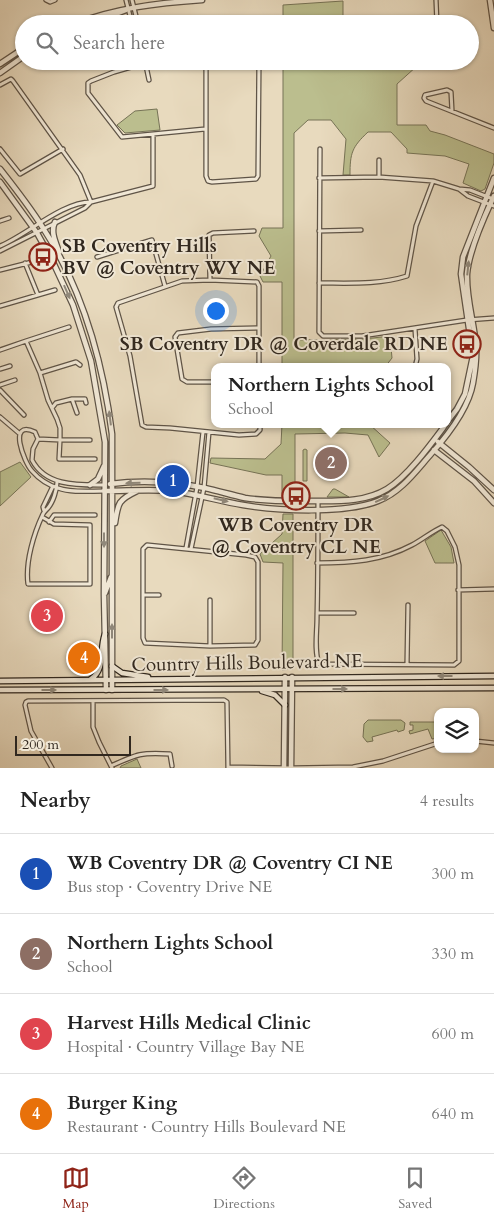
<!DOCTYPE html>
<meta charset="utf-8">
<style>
:root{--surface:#fff;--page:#f6f6f6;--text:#222;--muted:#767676;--line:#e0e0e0;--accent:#8f2418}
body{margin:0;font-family:Cardo,serif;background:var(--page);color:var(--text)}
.controls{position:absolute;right:15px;bottom:15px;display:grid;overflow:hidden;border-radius:10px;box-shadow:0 1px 4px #0004}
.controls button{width:45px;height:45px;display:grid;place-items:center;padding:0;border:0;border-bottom:1px solid var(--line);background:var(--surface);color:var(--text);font:25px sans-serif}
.scale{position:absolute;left:15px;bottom:12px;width:116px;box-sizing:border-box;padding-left:5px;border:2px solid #31281f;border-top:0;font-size:14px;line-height:18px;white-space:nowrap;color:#31281f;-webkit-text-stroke:4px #f0e7d5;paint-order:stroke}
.you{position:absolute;left:215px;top:310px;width:18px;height:18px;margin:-12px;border:4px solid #fff;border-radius:50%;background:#1a73e8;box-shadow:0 0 0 8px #1a73e833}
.badge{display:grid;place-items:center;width:32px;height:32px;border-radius:50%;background:var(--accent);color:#fff;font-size:16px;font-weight:700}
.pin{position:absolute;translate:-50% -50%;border:2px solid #fff;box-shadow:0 1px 5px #0006}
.popup{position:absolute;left:211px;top:363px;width:240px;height:65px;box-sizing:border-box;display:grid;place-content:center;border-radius:10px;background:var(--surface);filter:drop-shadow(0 1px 4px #0005);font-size:16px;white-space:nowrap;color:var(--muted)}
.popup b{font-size:19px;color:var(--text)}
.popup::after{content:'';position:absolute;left:50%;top:100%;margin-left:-10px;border:10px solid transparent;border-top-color:var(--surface)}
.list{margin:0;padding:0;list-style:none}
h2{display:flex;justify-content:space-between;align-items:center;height:65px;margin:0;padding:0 20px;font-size:21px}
h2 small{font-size:16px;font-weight:400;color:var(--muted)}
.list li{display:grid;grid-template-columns:32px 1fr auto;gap:15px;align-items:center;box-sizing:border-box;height:80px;padding:0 20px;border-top:1px solid var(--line)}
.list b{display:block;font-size:19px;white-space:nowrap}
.list p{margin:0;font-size:16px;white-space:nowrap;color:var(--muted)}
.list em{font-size:16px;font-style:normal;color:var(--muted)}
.icon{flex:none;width:28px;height:28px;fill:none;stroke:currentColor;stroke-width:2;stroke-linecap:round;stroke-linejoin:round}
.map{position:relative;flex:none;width:494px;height:768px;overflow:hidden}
.search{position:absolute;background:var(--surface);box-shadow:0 1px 4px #0004;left:15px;right:15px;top:15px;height:55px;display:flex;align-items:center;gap:12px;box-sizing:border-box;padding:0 18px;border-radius:28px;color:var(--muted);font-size:19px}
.sheet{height:385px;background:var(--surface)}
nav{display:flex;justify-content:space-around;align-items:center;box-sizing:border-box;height:70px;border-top:1px solid var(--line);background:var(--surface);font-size:14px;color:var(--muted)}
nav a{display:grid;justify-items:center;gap:2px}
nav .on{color:var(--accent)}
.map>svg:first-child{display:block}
.green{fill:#bbbe8e;stroke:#767356}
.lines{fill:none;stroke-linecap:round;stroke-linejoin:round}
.minor-casing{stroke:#5f5447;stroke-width:5.5}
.tertiary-casing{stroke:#5f5447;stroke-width:7}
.secondary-casing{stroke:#31281f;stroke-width:7}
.minor{stroke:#f0e7d5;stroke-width:3}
.tertiary{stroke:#f0e7d5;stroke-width:4.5}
.secondary{stroke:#f0e7d5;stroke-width:4.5}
.oneway{fill:#90887a}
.labels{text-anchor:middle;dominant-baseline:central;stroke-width:4;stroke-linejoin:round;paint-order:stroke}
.poi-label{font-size:19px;font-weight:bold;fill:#31281f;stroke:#f0e7d5;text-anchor:start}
.street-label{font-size:19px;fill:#31281f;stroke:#f0e7d5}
</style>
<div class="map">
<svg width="494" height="768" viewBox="0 0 494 768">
<rect width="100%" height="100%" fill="#e8dabe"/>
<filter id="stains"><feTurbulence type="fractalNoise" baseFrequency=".004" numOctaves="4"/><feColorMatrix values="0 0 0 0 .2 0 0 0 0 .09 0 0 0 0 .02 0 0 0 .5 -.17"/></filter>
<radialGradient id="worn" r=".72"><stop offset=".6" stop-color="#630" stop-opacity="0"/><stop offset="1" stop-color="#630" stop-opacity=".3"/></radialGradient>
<path class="green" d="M 343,1 L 343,24 L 283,24 L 283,5 Z
M 283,61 L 415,61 L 417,66 L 397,84 L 397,125 L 426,125 L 430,131 L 445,135 L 494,154 L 494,163 L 485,189 L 481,191 L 463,183 L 469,164 L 445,156 L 407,153 L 407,149 L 391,132 L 368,132 C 352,147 350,153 350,175 L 343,175 L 346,139 L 331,120 L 308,120 L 294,133 L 294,340 L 364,339 L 390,336 L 392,358 L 385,367 L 282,367 L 282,282 L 263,282 L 260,276 L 271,256 L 259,236 L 262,228 L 283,228 Z
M 157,109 L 160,130 L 125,133 L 117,125 L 135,111 Z
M 282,424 L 369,424 L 390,443 L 379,457 L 368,435 L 345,433 L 295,434 L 295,488 L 294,496 L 282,497 L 282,475 L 266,475 L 210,463 L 211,458 L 265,459 L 281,444 Z
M 305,449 L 307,450 L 307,481 L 303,481 L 303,450 Z
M 20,462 L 31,477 L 0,506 L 0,472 Z
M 333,489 L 335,489 L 349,497 L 327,497 Z
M 283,514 L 293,514 L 293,669 L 282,670 L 283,563 L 263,562 L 260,554 L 282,534 Z
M 441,530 L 451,547 L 454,563 L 435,563 L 425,541 Z
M 368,720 L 401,720 L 405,723 L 404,730 L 398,732 L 397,730 L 372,737 L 373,741 L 367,742 L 363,737 L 364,724 Z
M 410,722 L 438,722 L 438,738 L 432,739 L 428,729 L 410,734 L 409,731 L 413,730 L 413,725 L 410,725 Z
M 137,759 L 141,768 L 120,768 L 121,766 Z"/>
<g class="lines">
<g class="minor-casing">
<path id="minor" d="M 46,0 L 50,2 L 55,0
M 126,0 L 132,24
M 132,0 L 138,24
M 436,0 L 437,24
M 145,61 L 149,80
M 152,61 L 114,72 L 91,81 L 88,83 L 88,93 L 122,137 L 205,129
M 206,61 L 206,176 L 208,181 L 212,182 L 256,179 L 258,176 L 259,61
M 0,85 L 11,79 L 13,81 L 80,175 L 91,202
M 452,111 L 451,92 L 447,90 L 425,95 L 424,98 L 426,101 L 494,128
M 0,149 L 20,174 L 63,149
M 320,149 L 319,332 L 323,336 L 362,336 L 467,320 L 494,318
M 379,160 L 379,177
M 319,178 L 379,177 L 433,181 L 459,189 L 470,190 L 493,199
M 459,189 L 468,196 L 494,206
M 0,221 L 9,218
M 319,231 L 361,230
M 0,246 C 27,235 62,202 91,202 L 153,186 L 153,135
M 0,251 L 85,208 L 90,203
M 97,257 L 152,240 L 165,286
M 25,263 L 38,295
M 0,270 L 36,261
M 210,280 L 209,235 L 213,233 L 254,231
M 319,283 C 349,283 379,285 407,276 L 416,226 L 433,181
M 0,306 L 55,290
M 415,329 L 417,359 L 415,367
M 26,341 L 69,327
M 0,350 L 26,341 L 40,373 L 48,400 L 57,419 L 60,428 L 60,440 L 38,439
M 259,367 L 259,286 L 257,282 L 210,280 L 182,281 L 118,303 L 116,307 L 130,356 L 142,425 L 146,427 L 170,428 L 239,435 L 256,434 L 260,430 L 260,424
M 0,369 L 10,366
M 40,373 L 76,362 L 80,365
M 215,382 L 187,382 L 182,379 L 175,337 L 178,333 L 211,329 L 259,328
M 0,385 L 15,380
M 0,390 L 24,415
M 72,399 L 77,413
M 52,408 L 56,403 L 72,399 L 85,399 L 86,403
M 0,417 L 20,434
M 90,440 L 60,440 L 59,459 L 95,459
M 104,491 C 89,491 72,493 58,488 C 48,485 39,479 32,471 C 24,462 7,419 35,432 L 38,439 L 33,449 L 32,460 C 46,487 79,485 105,485
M 44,511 L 43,507 L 53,486
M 42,517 L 54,524 L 90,525 L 90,584 L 28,584 C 25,562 34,533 43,514 C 44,512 46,510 48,508 C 53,502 57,490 57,482
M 49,522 L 54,515 L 95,515
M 147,545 L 246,555 L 255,557 L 258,562 L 258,640 L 255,645 L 210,646 L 145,643 L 143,638 L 143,549 Z
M 186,548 L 197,487 L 203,432
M 191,549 L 204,488 L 209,432
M 317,563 C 351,563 382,561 412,545 C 422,540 431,532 442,527 L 447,531 L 455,547 L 459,565 L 459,661 L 454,665 L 319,664 C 314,651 317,632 317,618 C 318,579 318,540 318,501
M 458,590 L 494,589
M 143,595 L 159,595
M 317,613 L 354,613
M 210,646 L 210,600
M 407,664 L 408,605
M 93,701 L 93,727 L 99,742 L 112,768
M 475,741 L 494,743
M 111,766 C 137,754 142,752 170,754 L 172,766
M 228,767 L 291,768
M 52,768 L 31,731 L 25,705 L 26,702 L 28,701 L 224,700 L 227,702 L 228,768
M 293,768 L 353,767 L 383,761 L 438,743"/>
</g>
<g class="tertiary-casing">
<path id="tertiary" d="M 490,0 L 494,28
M 74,24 C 115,8 158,3 202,0
M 90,24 L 126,10
M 0,64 L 24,48
M 0,73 L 24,56
M 0,169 C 15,188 30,207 43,228 C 82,288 103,363 112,434 L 112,690
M 0,182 L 37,233 L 52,260 L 73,305 L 91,361 L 105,442 L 104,594 L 106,690
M 55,222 C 50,232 56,243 59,252
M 447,422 L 457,409 L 465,394 L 473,356 L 461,274 L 463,257 L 494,178
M 438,442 L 469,467 L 494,490
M 434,450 L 474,481 L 494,503
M 110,484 C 141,480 175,482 205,488 C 218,491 232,495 245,498 C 271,502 296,501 321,501 C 344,501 367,501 387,489 C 408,476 431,444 446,424
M 90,485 L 98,479 L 104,466
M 104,491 C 127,491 150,489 172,491 C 196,494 219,501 243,505 C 277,511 346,514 378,501 C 401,492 415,472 431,454 C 447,436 469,407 473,383 C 475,371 477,358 476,346 C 474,322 466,298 467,274 C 469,251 484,217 494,196
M 115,523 C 118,503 118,500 137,491
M 105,593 L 111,577
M 284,768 L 285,677
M 291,768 L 292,677"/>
</g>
<g class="secondary-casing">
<path id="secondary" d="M 112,666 L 122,673 L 148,677
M 91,679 C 106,669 99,649 105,634
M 0,681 L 494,676
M 0,690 L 494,688
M 262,691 L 275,695 L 285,705"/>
</g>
<use href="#minor" class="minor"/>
<use href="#tertiary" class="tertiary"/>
<use href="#secondary" class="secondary"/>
</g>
<defs><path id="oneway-solid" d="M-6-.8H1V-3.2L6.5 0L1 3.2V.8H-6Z" transform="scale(1.25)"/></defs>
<g class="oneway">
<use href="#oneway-solid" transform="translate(468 268) rotate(-84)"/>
<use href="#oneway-solid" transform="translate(67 292) rotate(66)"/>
<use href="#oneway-solid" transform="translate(110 418) rotate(-97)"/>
<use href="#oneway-solid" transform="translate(133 483) rotate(179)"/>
<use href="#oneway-solid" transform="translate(382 499) rotate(-25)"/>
<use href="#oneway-solid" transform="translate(221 500) rotate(13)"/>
<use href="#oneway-solid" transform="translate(104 540) rotate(90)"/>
<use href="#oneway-solid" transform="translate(112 631) rotate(-90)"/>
<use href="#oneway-solid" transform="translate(445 676) rotate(180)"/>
<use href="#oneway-solid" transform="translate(340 689)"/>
<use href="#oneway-solid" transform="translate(49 690)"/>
<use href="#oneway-solid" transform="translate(161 690)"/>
</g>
<defs>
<g id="bus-ring" transform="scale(1.4375)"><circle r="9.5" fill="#f0e7d5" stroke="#8f2418" stroke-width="1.5"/><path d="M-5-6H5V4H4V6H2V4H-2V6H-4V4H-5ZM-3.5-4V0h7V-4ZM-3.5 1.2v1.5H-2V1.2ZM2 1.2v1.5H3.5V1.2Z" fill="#8f2418"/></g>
</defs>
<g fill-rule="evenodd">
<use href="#bus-ring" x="43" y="257"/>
<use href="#bus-ring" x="467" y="344"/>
<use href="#bus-ring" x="296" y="496"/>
</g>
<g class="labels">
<g class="poi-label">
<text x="62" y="246">SB Coventry Hills<tspan x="62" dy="22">BV @ Coventry WY NE</tspan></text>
<text x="448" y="344" text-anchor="end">SB Coventry DR @ Coverdale RD NE</text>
<text x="296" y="525" text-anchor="middle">WB Coventry DR<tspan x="296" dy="22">@ Coventry CL NE</tspan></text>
</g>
<g class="street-label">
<text transform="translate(247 663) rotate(-1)">Country Hills Boulevard NE</text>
</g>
</g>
<rect width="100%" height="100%" filter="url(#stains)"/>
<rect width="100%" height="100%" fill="url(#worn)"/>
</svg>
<div class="controls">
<button><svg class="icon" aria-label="layers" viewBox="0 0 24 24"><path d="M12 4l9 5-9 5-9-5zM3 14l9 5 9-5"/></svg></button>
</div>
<div class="scale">200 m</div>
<div class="you"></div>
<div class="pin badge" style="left:173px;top:481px;background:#1a4fb4">1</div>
<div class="pin badge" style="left:331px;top:463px;background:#8d6e63">2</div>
<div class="popup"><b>Northern Lights School</b>School</div>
<div class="pin badge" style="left:47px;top:616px;background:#e0444e">3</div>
<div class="pin badge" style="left:84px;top:658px;background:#e8710a">4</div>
<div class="search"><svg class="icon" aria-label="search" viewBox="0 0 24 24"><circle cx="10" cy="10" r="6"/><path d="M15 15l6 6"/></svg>Search here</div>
</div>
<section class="sheet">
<h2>Nearby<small>4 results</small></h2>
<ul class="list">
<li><span class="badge" style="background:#1a4fb4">1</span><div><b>WB Coventry DR @ Coventry CI NE</b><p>Bus stop · Coventry Drive NE</p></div><em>300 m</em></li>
<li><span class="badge" style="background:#8d6e63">2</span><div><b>Northern Lights School</b><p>School</p></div><em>330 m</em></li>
<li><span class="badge" style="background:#e0444e">3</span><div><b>Harvest Hills Medical Clinic</b><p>Hospital · Country Village Bay NE</p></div><em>600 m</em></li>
<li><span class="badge" style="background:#e8710a">4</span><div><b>Burger King</b><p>Restaurant · Country Hills Boulevard NE</p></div><em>640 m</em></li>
</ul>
</section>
<nav>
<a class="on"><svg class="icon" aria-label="map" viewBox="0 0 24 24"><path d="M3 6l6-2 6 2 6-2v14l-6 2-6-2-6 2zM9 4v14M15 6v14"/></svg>Map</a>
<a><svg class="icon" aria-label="directions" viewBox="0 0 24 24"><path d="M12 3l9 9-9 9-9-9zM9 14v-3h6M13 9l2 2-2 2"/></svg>Directions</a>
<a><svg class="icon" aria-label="saved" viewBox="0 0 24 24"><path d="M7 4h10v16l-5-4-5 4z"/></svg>Saved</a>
</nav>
